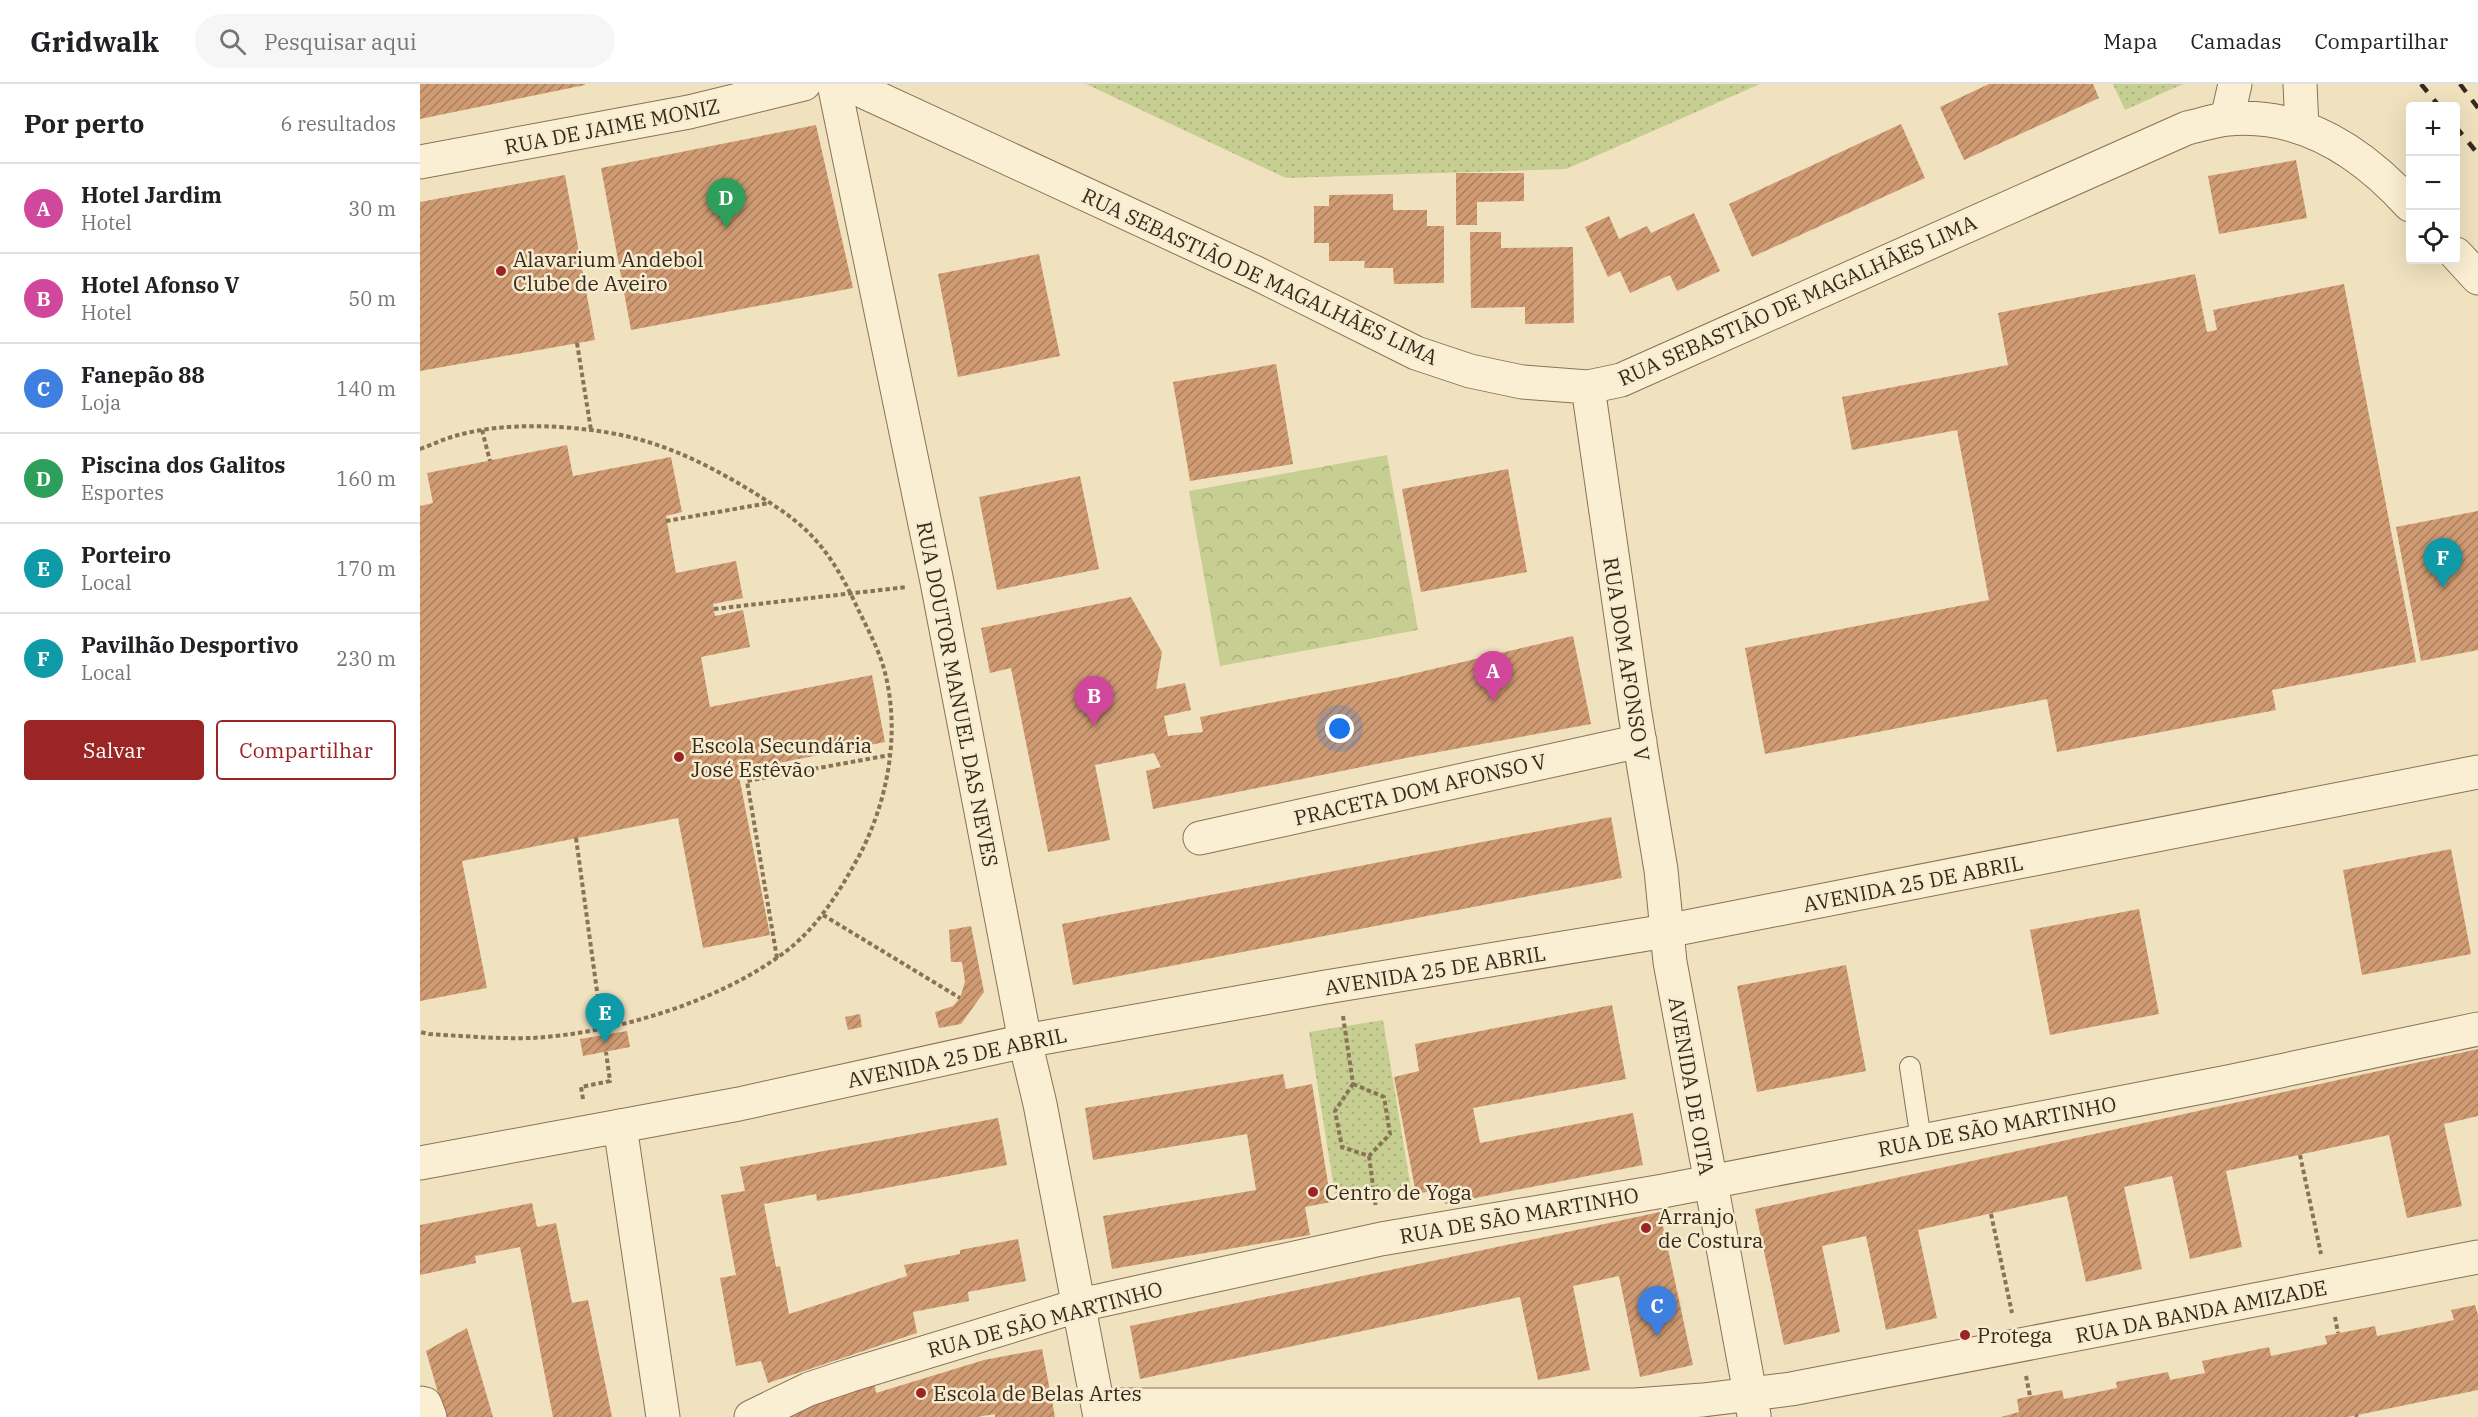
<!DOCTYPE html>
<html lang="pt">
<meta charset="utf-8">
<style>
:root{--surface:#fff;--page:#f6f6f6;--text:#202124;--muted:#757577;--line:#e0e0e0;--accent:#9b2524}
body{margin:0;font-family:"IBM Plex Serif",serif;background:var(--page);color:var(--text)}
.controls{position:absolute;right:18px;top:18px;display:grid;overflow:hidden;border-radius:6px;box-shadow:0 6px 24px #0002}
.controls button{width:54px;height:54px;display:grid;place-items:center;padding:0;border:0;border-bottom:2px solid var(--line);background:var(--surface);color:var(--text);font:30px sans-serif}
.you{position:absolute;left:920px;top:645px;width:21px;height:21px;margin:-15px;border:4px solid #fff;border-radius:50%;background:#1a73e8;box-shadow:0 0 0 9px #1a73e833}
.badge{display:grid;place-items:center;width:39px;height:39px;border-radius:50%;background:var(--accent);color:#fff;font-size:20px;font-weight:700}
.pin{position:absolute;translate:-50% -50px;filter:drop-shadow(0 2px 3px #0008)}
.pin::after{content:'';position:absolute;top:32px;width:21px;height:18px;background:inherit;clip-path:polygon(0 0,100% 0,50% 100%)}
.list{margin:0;padding:0;list-style:none}
h2{display:flex;justify-content:space-between;align-items:center;height:78px;margin:0;padding:0 24px;font-size:26px}
h2 small{font-size:20px;font-weight:400;color:var(--muted)}
.list li{display:grid;grid-template-columns:39px 1fr auto;gap:18px;align-items:center;box-sizing:border-box;height:90px;padding:0 24px;border-top:2px solid var(--line)}
.list b{display:block;font-size:22px;white-space:nowrap}
.list p{margin:0;font-size:20px;white-space:nowrap;color:var(--muted)}
.list em{font-size:20px;font-style:normal;color:var(--muted)}
.actions{display:flex;gap:12px;padding:18px 24px}
.actions a{flex:1;padding:14px 0;border:2px solid var(--accent);border-radius:6px;text-align:center;font-size:21px;color:var(--accent)}
.actions .main{background:var(--accent);color:#fff}
.icon{flex:none;width:33px;height:33px;fill:none;stroke:currentColor;stroke-width:2;stroke-linecap:round;stroke-linejoin:round}
.map{position:relative;flex:none;width:2058px;height:1333px;overflow:hidden}
header{display:flex;align-items:center;gap:36px;box-sizing:border-box;height:84px;padding:0 30px;background:var(--surface);border-bottom:2px solid var(--line)}
header strong{font-size:28px}
nav{display:flex;gap:33px;margin-inline-start:auto;font-size:21px}
.search{width:420px;height:54px;background:var(--page);display:flex;align-items:center;gap:15px;box-sizing:border-box;padding:0 21px;border-radius:33px;color:var(--muted);font-size:22px}
main{display:flex}
aside{flex:1;background:var(--surface)}
.map>svg:first-child{display:block}
.grass{fill:url(#grass-dots)}
.park{fill:url(#park-crowns)}
.building{fill:url(#building-hatch)}
.lines{fill:none;stroke-linecap:round;stroke-linejoin:round}
.service-casing{stroke:#897256;stroke-width:22}
.minor-casing{stroke:#897256;stroke-width:35}
.tertiary-casing{stroke:#897256;stroke-width:35}
.path{stroke:#897256;stroke-width:4;stroke-dasharray:4.5 3;stroke-linecap:butt}
.service{stroke:#faefd2;stroke-width:20}
.minor{stroke:#faefd2;stroke-width:33}
.tertiary{stroke:#faefd2;stroke-width:33}
.rail{stroke:#382a1c;stroke-width:4.5;stroke-dasharray:10 10;stroke-linecap:butt}
.poi-dot{fill:#9b2524;stroke:#f7eccf;stroke-width:2}
.labels{text-anchor:middle;dominant-baseline:central;stroke-width:5;stroke-linejoin:round;paint-order:stroke}
.street-label{font-size:21px;fill:#382a1c;stroke:#f7eccf}
.poi-label{font-size:21px;fill:#382a1c;stroke:#f7eccf;text-anchor:start}
</style>
<header>
<strong>Gridwalk</strong>
<div class="search"><svg class="icon" aria-label="search" viewBox="0 0 24 24"><circle cx="10" cy="10" r="6"/><path d="M15 15l6 6"/></svg>Pesquisar aqui</div>
<nav><a>Mapa</a><a>Camadas</a><a>Compartilhar</a></nav>
</header>
<main>
<aside>
<h2>Por perto<small>6 resultados</small></h2>
<ul class="list">
<li><span class="badge" style="background:#d1479c">A</span><div><b>Hotel Jardim</b><p>Hotel</p></div><em>30 m</em></li>
<li><span class="badge" style="background:#d1479c">B</span><div><b>Hotel Afonso V</b><p>Hotel</p></div><em>50 m</em></li>
<li><span class="badge" style="background:#3f7fe0">C</span><div><b>Fanepão 88</b><p>Loja</p></div><em>140 m</em></li>
<li><span class="badge" style="background:#2e9e5b">D</span><div><b>Piscina dos Galitos</b><p>Esportes</p></div><em>160 m</em></li>
<li><span class="badge" style="background:#0f9aa8">E</span><div><b>Porteiro</b><p>Local</p></div><em>170 m</em></li>
<li><span class="badge" style="background:#0f9aa8">F</span><div><b>Pavilhão Desportivo</b><p>Local</p></div><em>230 m</em></li>
</ul>
<div class="actions"><a class="main">Salvar</a><a>Compartilhar</a></div>
</aside>
<div class="map">
<svg width="2058" height="1333" viewBox="0 0 2058 1333">
<defs>
<pattern id="grass-dots" width="8" height="8" patternUnits="userSpaceOnUse" patternTransform="scale(1.5)"><rect width="8" height="8" fill="#c6ce92"/><path d="M2 2h.1M6 6h.1" fill="none" stroke="#abb17d" stroke-width="1.8" stroke-linecap="round"/></pattern>
<pattern id="park-crowns" width="20" height="18" patternUnits="userSpaceOnUse" patternTransform="scale(1.5)"><rect width="20" height="18" fill="#c6ce92"/><path d="M2 6a3 3 0 1 1 6 0M12 15a3 3 0 1 1 6 0" fill="none" stroke="#abb17d"/></pattern>
<pattern id="building-hatch" width="6" height="6" patternUnits="userSpaceOnUse" patternTransform="scale(1.5)"><rect width="6" height="6" fill="#d09b73"/><path d="M-1 1l2-2M0 6l6-6M5 7l2-2" fill="none" stroke="#aa7f5e"/></pattern>
</defs>
<rect width="100%" height="100%" fill="#f0e2bf"/>
<path class="grass" d="M 666,0 L 1340,0 L 1146,85 L 866,94 Z
M 1693,0 L 1763,0 L 1705,26 Z
M 963,936 L 991,1105 L 916,1117 L 889,948 Z"/>
<path class="park" d="M 967,371 L 998,546 L 800,582 L 769,407 Z"/>
<path class="building" d="M 0,0 L 165,0 L 165,1 L 0,35 Z
M 1569,0 L 1673,0 L 1679,14 L 1544,76 L 1520,23 Z
M 1481,40 L 1505,94 L 1332,173 L 1309,120 Z
M 396,41 L 433,204 L 211,246 L 181,84 Z
M 1876,76 L 1887,134 L 1799,150 L 1788,92 Z
M 1036,89 L 1104,89 L 1104,117 L 1057,118 L 1057,141 L 1036,141 Z
M 145,91 L 175,256 L 0,287 L 0,118 Z
M 973,110 L 973,126 L 1007,126 L 1007,142 L 1024,142 L 1024,199 L 974,200 L 973,184 L 944,184 L 945,177 L 909,177 L 909,159 L 894,159 L 894,122 L 909,122 L 909,111 Z
M 1274,129 L 1300,187 L 1257,207 L 1250,191 L 1210,209 L 1200,187 L 1188,193 L 1165,143 L 1189,132 L 1199,155 L 1227,142 L 1231,149 Z
M 1050,148 L 1081,148 L 1081,164 L 1153,163 L 1154,239 L 1105,240 L 1105,223 L 1051,224 Z
M 619,170 L 640,272 L 538,293 L 518,190 Z
M 1775,190 L 1787,248 L 1797,246 L 1793,226 L 1924,200 L 1996,578 L 1852,606 L 1856,626 L 1637,668 L 1627,615 L 1345,670 L 1325,564 L 1569,516 L 1537,346 L 1432,366 L 1422,313 L 1588,281 L 1578,229 Z
M 856,280 L 873,380 L 770,397 L 753,298 Z
M 147,361 L 153,392 L 251,373 L 262,428 L 246,432 L 256,489 L 316,477 L 323,514 L 293,520 L 295,532 L 323,526 L 330,563 L 281,573 L 290,623 L 452,591 L 465,658 L 318,687 L 350,851 L 283,864 L 258,734 L 42,777 L 67,904 L 0,917 L 0,422 L 13,419 L 7,389 Z
M 1088,385 L 1107,488 L 1001,508 L 982,405 Z
M 660,392 L 679,485 L 577,506 L 559,413 Z
M 2058,427 L 2058,566 L 2001,577 L 1976,443 Z
M 711,513 L 742,568 L 736,605 L 765,599 L 771,626 L 744,632 L 748,652 L 783,648 L 780,633 L 975,594 L 1153,552 L 1171,640 L 991,673 L 733,725 L 726,687 L 741,683 L 734,669 L 675,681 L 690,756 L 628,768 L 591,584 L 570,589 L 561,544 Z
M 1191,733 L 1202,794 L 653,901 L 642,840 Z
M 2031,765 L 2051,870 L 1942,891 L 1923,786 Z
M 1719,825 L 1739,930 L 1630,951 L 1610,846 Z
M 551,842 L 564,908 L 541,940 L 519,944 L 515,928 L 533,922 L 540,914 L 545,898 L 542,878 L 531,878 L 529,846 Z
M 1426,881 L 1446,987 L 1337,1008 L 1317,902 Z
M 1192,921 L 1206,995 L 1053,1024 L 1060,1059 L 1213,1029 L 1223,1081 L 1025,1120 L 1022,1105 L 996,1110 L 974,993 L 999,987 L 995,960 Z
M 440,930 L 442,943 L 428,946 L 425,933 Z
M 207,947 L 210,963 L 163,972 L 160,955 Z
M 2058,965 L 2058,1032 L 2024,1040 L 2042,1122 L 1987,1134 L 1969,1051 L 1806,1087 L 1822,1163 L 1770,1175 L 1752,1092 L 1704,1103 L 1722,1185 L 1666,1198 L 1647,1112 L 1498,1146 L 1517,1234 L 1466,1246 L 1446,1152 L 1402,1162 L 1420,1248 L 1364,1261 L 1335,1125 Z
M 863,990 L 866,1005 L 892,1000 L 911,1118 L 885,1123 L 890,1151 L 692,1185 L 683,1132 L 836,1106 L 827,1050 L 673,1076 L 665,1024 Z
M 578,1034 L 587,1081 L 397,1117 L 396,1110 L 344,1120 L 356,1183 L 360,1182 L 369,1230 L 487,1192 L 484,1181 L 540,1170 L 540,1166 L 598,1155 L 606,1197 L 548,1208 L 549,1217 L 493,1228 L 497,1249 L 348,1299 L 341,1277 L 316,1282 L 300,1194 L 316,1191 L 301,1111 L 325,1107 L 320,1083 Z
M 112,1119 L 117,1143 L 136,1139 L 152,1219 L 168,1216 L 192,1333 L 133,1333 L 100,1163 L 55,1172 L 56,1179 L 0,1191 L 0,1141 Z
M 1240,1128 L 1273,1281 L 1220,1293 L 1199,1192 L 1153,1202 L 1170,1286 L 1118,1296 L 1100,1213 L 720,1295 L 710,1242 Z
M 2055,1221 L 2058,1231 L 2058,1306 L 1928,1333 L 1581,1333 L 1599,1328 L 1597,1315 L 1642,1306 L 1644,1315 L 1697,1304 L 1696,1298 L 1748,1288 L 1750,1296 L 1785,1289 L 1782,1277 L 1849,1263 L 1851,1272 L 1907,1260 L 1905,1252 L 1955,1242 L 1957,1252 L 1982,1247 L 2034,1236 L 2031,1226 Z
M 47,1244 L 73,1333 L 25,1333 L 6,1267 Z
M 622,1265 L 635,1333 L 575,1333 L 575,1330 L 557,1333 L 358,1333 L 454,1296 L 456,1309 L 564,1276 Z"/>
<g class="lines">
<g class="service-casing">
<path id="service" d="M 1490,983 L 1501,1056"/>
</g>
<g class="minor-casing">
<path id="minor" d="M 414,0 L 517,498 L 605,957 L 620,1020 L 680,1333
M 427,0 L 836,189 L 996,269 L 1050,287 L 1102,298 L 1168,303 L 1201,296 L 1767,44 C 1781,41 1795,36 1808,35 C 1882,28 1943,69 1990,121
M 1880,0 L 1882,44
M 1807,35 L 1815,0
M 0,78 L 269,28 L 384,0
M 2036,170 L 2058,194
M 1168,303 L 1215,630 L 1241,786 L 1250,878 L 1334,1331
M 780,754 L 1220,657
M 200,1042 L 243,1333
M 0,1319 L 5,1320 L 10,1333
M 678,1321 L 1215,1321 L 1283,1316 L 1371,1305 L 2058,1173
M 331,1333 L 389,1305 L 431,1291 L 660,1221 L 961,1155 L 1243,1107 L 1808,998 L 2058,945"/>
</g>
<g class="tertiary-casing">
<path id="tertiary" d="M 0,1079 L 319,1020 L 605,957 L 900,904 L 1246,847 L 2058,688"/>
</g>
<path class="path" d="M 157,259 L 171,346
M 62,346 L 70,377
M 0,365 C 12,361 23,355 35,352 C 85,337 155,341 206,352 C 253,363 292,383 333,408 C 352,420 373,433 389,449 C 410,470 425,497 437,523 C 448,546 461,569 466,593 C 480,653 467,719 439,772 C 418,810 397,845 361,871 C 295,919 192,950 111,954 C 77,955 43,952 9,950 L 0,948
M 246,437 L 349,419
M 294,525 L 487,503
M 156,754 L 183,951
M 403,831 L 540,914
M 357,874 L 327,697 L 470,671
M 923,932 L 933,1000
M 933,1000 L 964,1013 L 970,1050 L 949,1072 L 922,1063 L 915,1027 Z
M 163,1015 L 161,1003 L 190,997 L 186,968
M 1880,1071 L 1901,1170
M 949,1072 L 956,1124
M 1571,1130 L 1592,1229
M 1915,1233 L 1918,1249
M 1606,1292 L 1610,1312
M 1936,1331 L 1937,1333"/>
<use href="#service" class="service"/>
<use href="#minor" class="minor"/>
<use href="#tertiary" class="tertiary"/>
<path class="rail" d="M 2001,0 L 2019,22
M 2040,0 L 2058,24
M 2036,43 L 2058,70"/>
</g>
<g class="poi-dot">
<circle cx="81" cy="187" r="6"/>
<circle cx="259" cy="673" r="6"/>
<circle cx="893" cy="1108" r="6"/>
<circle cx="1226" cy="1144" r="6"/>
<circle cx="1545" cy="1251" r="6"/>
<circle cx="501" cy="1309" r="6"/>
</g>
<g class="labels">
<g class="street-label">
<text transform="translate(192 42) rotate(-11)">RUA DE JAIME MONIZ</text>
<text transform="translate(840 192) rotate(25)">RUA SEBASTIÃO DE MAGALHÃES LIMA</text>
<text transform="translate(1377 216) rotate(-24)">RUA SEBASTIÃO DE MAGALHÃES LIMA</text>
<text transform="translate(1207 575) rotate(81)">RUA DOM AFONSO V</text>
<text transform="translate(538 610) rotate(79)">RUA DOUTOR MANUEL DAS NEVES</text>
<text transform="translate(1000 705) rotate(-13)">PRACETA DOM AFONSO V</text>
<text transform="translate(1493 799) rotate(-11)">AVENIDA 25 DE ABRIL</text>
<text transform="translate(1015 886) rotate(-9)">AVENIDA 25 DE ABRIL</text>
<text transform="translate(537 973) rotate(-12)">AVENIDA 25 DE ABRIL</text>
<text transform="translate(1272 1002) rotate(80)">AVENIDA DE OITA</text>
<text transform="translate(1577 1042) rotate(-11)">RUA DE SÃO MARTINHO</text>
<text transform="translate(1099 1131) rotate(-10)">RUA DE SÃO MARTINHO</text>
<text transform="translate(1781 1227) rotate(-11)">RUA DA BANDA AMIZADE</text>
<text transform="translate(625 1235) rotate(-15)">RUA DE SÃO MARTINHO</text>
</g>
<g class="poi-label">
<text x="93" y="175">Alavarium Andebol<tspan x="93" dy="24">Clube de Aveiro</tspan></text>
<text x="271" y="661">Escola Secundária<tspan x="271" dy="24">José Estêvão</tspan></text>
<text x="905" y="1108">Centro de Yoga</text>
<text x="1238" y="1132">Arranjo<tspan x="1238" dy="24">de Costura</tspan></text>
<text x="1557" y="1251">Protega</text>
<text x="513" y="1309">Escola de Belas Artes</text>
</g>
</g>
</svg>
<div class="controls">
<button>+</button>
<button>−</button>
<button><svg class="icon" aria-label="locate" viewBox="0 0 24 24"><circle cx="12" cy="12" r="6"/><path d="M12 2v4M12 18v4M2 12h4M18 12h4"/></svg></button>
</div>
<div class="you"></div>
<div class="pin badge" style="left:1073px;top:617px;background:#d1479c">A</div>
<div class="pin badge" style="left:674px;top:642px;background:#d1479c">B</div>
<div class="pin badge" style="left:1237px;top:1252px;background:#3f7fe0">C</div>
<div class="pin badge" style="left:306px;top:144px;background:#2e9e5b">D</div>
<div class="pin badge" style="left:185px;top:959px;background:#0f9aa8">E</div>
<div class="pin badge" style="left:2023px;top:504px;background:#0f9aa8">F</div>
</div>
</main>
